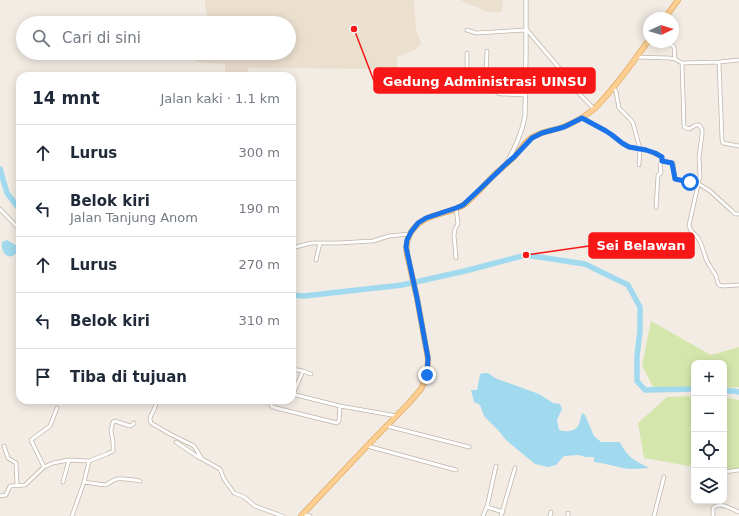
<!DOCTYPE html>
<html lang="id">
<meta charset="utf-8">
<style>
:root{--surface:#fff;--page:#f6f6f7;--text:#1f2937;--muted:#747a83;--line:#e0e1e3}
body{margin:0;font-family:"DejaVu Sans",sans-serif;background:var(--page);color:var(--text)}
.controls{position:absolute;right:12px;bottom:12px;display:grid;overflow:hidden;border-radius:8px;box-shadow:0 2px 10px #0003}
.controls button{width:36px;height:36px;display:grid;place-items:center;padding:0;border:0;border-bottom:1px solid var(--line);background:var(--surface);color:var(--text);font:20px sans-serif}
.compass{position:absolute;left:643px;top:12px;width:36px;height:36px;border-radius:50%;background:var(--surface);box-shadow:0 2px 10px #0003;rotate:86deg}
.stop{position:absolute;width:12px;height:12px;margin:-9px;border:3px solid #1a73e8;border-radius:50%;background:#fff}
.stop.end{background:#1a73e8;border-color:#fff;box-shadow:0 1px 4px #0008}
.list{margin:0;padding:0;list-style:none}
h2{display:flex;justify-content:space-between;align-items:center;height:52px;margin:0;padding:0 16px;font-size:17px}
h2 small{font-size:13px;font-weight:400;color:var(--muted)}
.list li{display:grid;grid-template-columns:26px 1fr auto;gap:12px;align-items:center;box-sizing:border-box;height:56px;padding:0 16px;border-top:1px solid var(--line)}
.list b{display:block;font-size:15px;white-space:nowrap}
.list p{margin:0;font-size:13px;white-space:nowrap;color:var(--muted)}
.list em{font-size:13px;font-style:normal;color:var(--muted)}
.icon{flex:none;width:22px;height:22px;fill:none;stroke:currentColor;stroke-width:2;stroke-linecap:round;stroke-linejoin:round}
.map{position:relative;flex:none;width:739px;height:516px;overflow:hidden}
.search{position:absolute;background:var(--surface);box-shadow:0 2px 10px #0003;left:16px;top:16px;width:280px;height:44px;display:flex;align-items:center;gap:10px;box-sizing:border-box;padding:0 14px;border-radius:22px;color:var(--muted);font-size:15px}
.panel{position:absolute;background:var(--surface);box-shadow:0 2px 10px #0003;left:16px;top:72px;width:280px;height:332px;border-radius:12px}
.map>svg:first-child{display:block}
.education{fill:#ebdfce}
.green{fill:#d5e6ad}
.water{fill:#a1daef}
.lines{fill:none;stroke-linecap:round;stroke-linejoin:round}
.river{stroke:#a1daef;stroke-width:5.5}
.minor-casing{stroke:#c0b5aa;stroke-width:4.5}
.tertiary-casing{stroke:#c0b5aa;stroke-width:5}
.primary-casing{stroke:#e2a963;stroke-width:6}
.minor{stroke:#fff;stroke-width:3}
.tertiary{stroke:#fff;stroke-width:3.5}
.primary{stroke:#fdcf93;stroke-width:4.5}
.route{stroke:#1a73e8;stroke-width:5}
.leader{fill:none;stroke:#f71716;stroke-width:1.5}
.callout-dot{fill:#f71716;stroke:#fff;stroke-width:1.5}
.callout{fill:#f71716;stroke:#f71716;stroke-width:1.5}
.callout-label{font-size:13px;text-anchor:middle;font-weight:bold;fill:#fff}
</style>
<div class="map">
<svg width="739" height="516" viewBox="0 0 739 516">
<rect width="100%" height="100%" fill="#f2ece4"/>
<path class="education" d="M 205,0 L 414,0 L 416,29 L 421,43 L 415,50 L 397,57 L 397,69 L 248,68 L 248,76 L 225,76 L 225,64 L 197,62 L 199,53 L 289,53 L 289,23 L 206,23 L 208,18 L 205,8 Z
M 460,0 L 503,0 L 503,2 L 501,12 L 488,12 Z"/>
<path class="green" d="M 651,321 L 711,355 L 739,347 L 739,387 L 724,388 L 724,363 L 694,363 L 694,388 L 653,387 L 642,365 Z
M 694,396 L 694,467 L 644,458 L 638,423 L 667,397 Z
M 724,397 L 739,400 L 739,470 L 724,471 Z"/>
<path class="water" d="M 7,240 L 17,246 L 18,249 C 14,262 0,257 2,242 Z
M 484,373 L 488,373 L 495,378 L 539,394 L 553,403 L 560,404 L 562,409 L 557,420 L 559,430 C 565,432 574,432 578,426 C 580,423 581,417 582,413 L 585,415 L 594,436 L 601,442 L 620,442 C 627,457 634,460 649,468 C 641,468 631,470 623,468 C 613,466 604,463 594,462 L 594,457 L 585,457 L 579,455 L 564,456 L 556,465 L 548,467 L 535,464 L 506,440 L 498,430 L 484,416 L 480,405 L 474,402 L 471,390 L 477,390 L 480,374 Z"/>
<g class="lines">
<path class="river" d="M 0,169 L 7,193 L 20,210
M 292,295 L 304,296 L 402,285 L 465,271 L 526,255 L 585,264 L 628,285 L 640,307 L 640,331 L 637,356 L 637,381 L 645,390 L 694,389
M 724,391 L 734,391 L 739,392"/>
<g class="minor-casing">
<path id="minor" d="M 467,30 L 476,33 L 527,30 L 560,69 L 572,86 L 594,109
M 667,42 L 674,47 L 675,59
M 467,53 L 467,74
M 636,57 L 669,58 L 675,59 L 682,63 L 719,62 L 739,60
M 719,62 L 722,140 L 723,143 L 739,146
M 682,63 L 684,127 L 689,129 L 696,125 L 699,125 L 702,129 L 702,135 L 699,157 L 700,176 L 689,225 C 690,232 694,233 698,238 C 702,245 704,252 706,259 C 709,266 713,270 716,276 C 717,279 717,282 719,285 L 723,286 L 739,285
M 460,74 L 510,75 L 519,77 L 526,77
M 486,75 L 487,51
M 456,85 L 491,86 L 498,93 L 501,94 L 526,95
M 614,87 L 616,92 L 619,108 L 630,119 L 633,123 L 640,149 L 639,165
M 582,118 L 606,131 L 612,135 L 622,143 L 629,147 L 646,150 L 662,157 L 662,161 L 660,165 L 661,173 L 658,175 L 656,208
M 662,161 L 673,163 L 675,179 L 699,184 L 710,191 L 732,211 L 735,214 L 739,214
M 456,208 L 458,224 L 455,229 L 454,235 L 456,258
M 0,209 L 20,230
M 292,248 L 311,243 L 338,243 L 373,241 L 389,236 L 410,234
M 316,260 L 320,243
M 292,369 L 303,371 L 311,374
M 292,394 L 340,406 L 397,416
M 293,394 L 303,371
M 157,400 C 156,402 156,405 155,407 C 153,414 148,416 151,423 L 170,434 L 194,446 L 202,459 L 220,469 L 224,479 L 234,493 L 244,497 L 255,506 L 282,516
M 273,400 L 271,406 L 276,408 L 337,423 L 339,421 L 340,406
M 387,426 L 469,447
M 176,442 L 198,457 L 202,459
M 4,446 L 8,458 L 16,463 L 17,485
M 367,446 L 456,470
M 89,461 L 107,454 L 113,451 L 113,443 L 111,430 L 113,422 L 115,421 L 130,426 L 132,425 L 134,423
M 44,467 L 31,440 L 50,426 L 57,408
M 724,472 L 739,470
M 63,482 L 69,460
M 84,482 L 105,485 C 109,484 112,480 117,479 C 124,478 133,480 140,481
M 0,496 L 6,495 L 10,486 L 25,485 L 44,467 L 53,463 L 69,460 L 89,461 L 84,482 L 72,516
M 487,507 L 496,466
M 303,514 L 310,516
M 483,516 L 485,511 L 487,507 L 503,512
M 501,516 L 515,468
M 550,516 L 551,512
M 568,516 L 568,513
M 654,516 L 664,477
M 713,516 L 713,508 C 720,501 731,509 739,512"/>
</g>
<g class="tertiary-casing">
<path id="tertiary" d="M 507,163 C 515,147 522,133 525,116 L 526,52 L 526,0"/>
</g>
<g class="primary-casing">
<path id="primary" d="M 665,18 L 678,0
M 301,516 L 367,446 L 410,402 L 421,389 L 427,375 L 428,359 L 417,298 L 407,254 C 405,242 409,232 418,224 C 432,212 451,214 465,204 C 476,195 485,184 495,174 C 502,168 509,162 515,156 C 520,150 525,142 531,138 C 540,132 550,131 560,128 C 572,124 584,117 594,109 C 614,90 632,63 649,40"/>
</g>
<use href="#minor" class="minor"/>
<use href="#tertiary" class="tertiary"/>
<use href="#primary" class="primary"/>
</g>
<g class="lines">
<path class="route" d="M 427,375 L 428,358 L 417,298 L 406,247 L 407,240 L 411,232 L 418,223 L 426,218 L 456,208 L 463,205 L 480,189 L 507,163 L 514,157 L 532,138 L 542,133 L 564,127 L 582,118 L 606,131 L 612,135 L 622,143 L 629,147 L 646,150 L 655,153 L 662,157 L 662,161 L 672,163 L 675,179 L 690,182"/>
</g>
<path class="leader" d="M354 29L374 81M526 255L589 246"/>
<g class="callout-dot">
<circle cx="354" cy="29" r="4"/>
<circle cx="526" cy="255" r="4"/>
</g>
<g class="callout">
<rect x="374" y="68" width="221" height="25" rx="4"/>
<rect x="589" y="233" width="105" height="25" rx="4"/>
</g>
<g class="callout-label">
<text x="485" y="86">Gedung Administrasi UINSU</text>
<text x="641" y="250">Sei Belawan</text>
</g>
</svg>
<div class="controls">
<button>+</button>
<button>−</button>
<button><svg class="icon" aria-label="locate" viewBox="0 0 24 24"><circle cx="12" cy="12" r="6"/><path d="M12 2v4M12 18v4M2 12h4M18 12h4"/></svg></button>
<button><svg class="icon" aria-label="layers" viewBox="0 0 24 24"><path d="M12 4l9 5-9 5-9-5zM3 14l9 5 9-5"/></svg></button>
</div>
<svg class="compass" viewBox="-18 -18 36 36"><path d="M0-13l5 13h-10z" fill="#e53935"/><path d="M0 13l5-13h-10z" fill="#747a83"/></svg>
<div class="stop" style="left:690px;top:182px"></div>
<div class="stop end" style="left:427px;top:375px"></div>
<div class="search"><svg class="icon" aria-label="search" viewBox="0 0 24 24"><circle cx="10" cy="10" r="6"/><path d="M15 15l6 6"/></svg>Cari di sini</div>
<section class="panel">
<h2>14 mnt<small>Jalan kaki · 1.1 km</small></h2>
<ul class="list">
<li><svg class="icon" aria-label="ahead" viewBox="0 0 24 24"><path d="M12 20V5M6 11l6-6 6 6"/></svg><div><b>Lurus</b></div><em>300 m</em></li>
<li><svg class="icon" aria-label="left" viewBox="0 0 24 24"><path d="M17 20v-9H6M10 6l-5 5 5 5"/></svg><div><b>Belok kiri</b><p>Jalan Tanjung Anom</p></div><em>190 m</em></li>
<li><svg class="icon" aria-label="ahead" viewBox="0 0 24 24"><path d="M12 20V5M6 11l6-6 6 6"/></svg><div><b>Lurus</b></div><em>270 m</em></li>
<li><svg class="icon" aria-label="left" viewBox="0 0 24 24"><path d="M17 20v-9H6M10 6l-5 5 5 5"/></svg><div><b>Belok kiri</b></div><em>310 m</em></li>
<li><svg class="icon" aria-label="arrive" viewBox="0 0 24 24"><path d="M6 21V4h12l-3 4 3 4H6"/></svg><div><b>Tiba di tujuan</b></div></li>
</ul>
</section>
</div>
